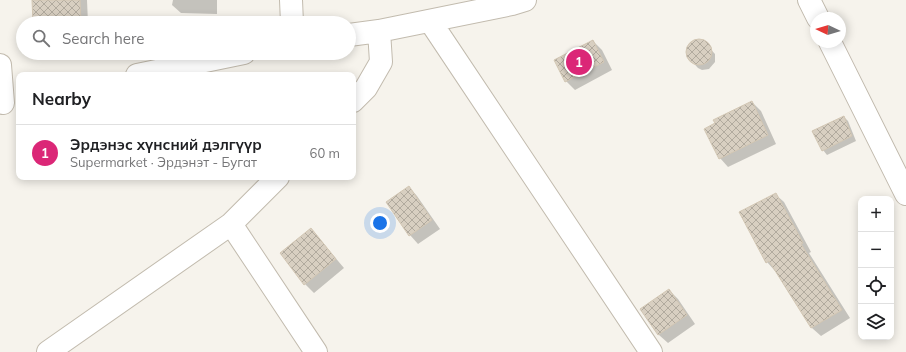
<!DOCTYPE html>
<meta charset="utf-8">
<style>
:root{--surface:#fff;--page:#f6f6f6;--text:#202124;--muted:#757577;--line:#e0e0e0;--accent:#db2777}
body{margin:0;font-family:Mulish,sans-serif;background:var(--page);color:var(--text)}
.controls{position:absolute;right:12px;bottom:12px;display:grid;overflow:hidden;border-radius:8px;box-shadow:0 2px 10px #0003}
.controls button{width:36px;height:36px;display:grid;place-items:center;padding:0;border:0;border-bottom:1px solid var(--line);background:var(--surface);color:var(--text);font:20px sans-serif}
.compass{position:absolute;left:810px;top:12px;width:36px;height:36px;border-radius:50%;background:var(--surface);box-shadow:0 2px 10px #0003;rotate:274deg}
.you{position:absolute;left:380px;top:223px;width:14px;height:14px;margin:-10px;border:3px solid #fff;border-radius:50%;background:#1a73e8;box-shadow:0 0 0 6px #1a73e833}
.badge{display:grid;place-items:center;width:26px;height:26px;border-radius:50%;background:var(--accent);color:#fff;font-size:13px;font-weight:700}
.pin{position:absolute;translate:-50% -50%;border:2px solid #fff;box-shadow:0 1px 4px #0006}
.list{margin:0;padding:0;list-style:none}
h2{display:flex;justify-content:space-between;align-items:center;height:52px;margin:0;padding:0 16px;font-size:17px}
h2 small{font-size:13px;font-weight:400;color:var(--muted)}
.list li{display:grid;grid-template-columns:26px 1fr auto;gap:12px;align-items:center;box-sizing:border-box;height:56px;padding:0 16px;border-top:1px solid var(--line)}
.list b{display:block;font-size:15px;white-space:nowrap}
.list p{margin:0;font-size:13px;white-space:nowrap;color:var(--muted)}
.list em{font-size:13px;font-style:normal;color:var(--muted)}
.icon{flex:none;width:22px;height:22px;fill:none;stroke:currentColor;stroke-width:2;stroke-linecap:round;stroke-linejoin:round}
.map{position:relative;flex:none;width:906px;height:352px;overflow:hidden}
.search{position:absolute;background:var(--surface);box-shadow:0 2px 10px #0003;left:16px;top:16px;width:340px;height:44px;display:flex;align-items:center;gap:10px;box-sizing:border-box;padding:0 14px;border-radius:22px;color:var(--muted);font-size:15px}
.panel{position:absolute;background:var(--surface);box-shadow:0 2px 10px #0003;left:16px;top:72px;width:340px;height:108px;border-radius:8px}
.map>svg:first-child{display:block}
.shadow{fill:#0003}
.building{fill:url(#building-cross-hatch);stroke:#d3c7b4}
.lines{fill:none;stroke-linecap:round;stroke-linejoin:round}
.minor-casing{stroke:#c2bbae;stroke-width:24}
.minor{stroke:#fff;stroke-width:22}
</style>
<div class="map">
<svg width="906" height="352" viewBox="0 0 906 352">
<defs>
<pattern id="building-cross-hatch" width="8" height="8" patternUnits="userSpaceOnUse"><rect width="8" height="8" fill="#d8cfc1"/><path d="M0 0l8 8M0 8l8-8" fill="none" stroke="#b1aa9e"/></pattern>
</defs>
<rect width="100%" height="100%" fill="#f6f3ec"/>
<path class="shadow" d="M 33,0 L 87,0 L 88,23 L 34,23 Z
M 173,0 L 217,0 L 217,14 L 181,13 L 172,5 Z
M 593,41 L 602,50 L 612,70 L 575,90 L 566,81 Z
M 695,41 L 702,41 L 705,43 L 715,54 L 715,62 L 709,69 L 702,70 L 698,68 L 688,57 L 687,49 L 688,46 Z
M 752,102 L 761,111 L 776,144 L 728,167 L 720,158 Z
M 844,117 L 848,121 L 856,141 L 827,155 L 823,150 Z
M 409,187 L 417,196 L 440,229 L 418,244 L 410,235 L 388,202 Z
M 775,194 L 784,202 L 811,252 L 809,253 L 850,318 L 821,336 L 812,328 L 776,270 L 775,271 L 767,262 Z
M 311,229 L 344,268 L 314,293 L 305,284 L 281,253 Z
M 669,290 L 678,299 L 695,324 L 668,343 L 659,335 L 642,309 Z"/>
<path class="building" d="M 32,0 L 80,0 L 81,23 L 33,23 Z
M686 52a13 13 0 1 1 26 0a13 13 0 1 1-26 0Z
M 593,40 L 604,62 L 565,82 L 554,60 Z
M 752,101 L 768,135 L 719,159 L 704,129 L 715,123 L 713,120 Z
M 844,116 L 852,136 L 822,151 L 812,131 Z
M 409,186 L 432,220 L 409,236 L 386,202 Z
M 776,193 L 803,243 L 801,244 L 842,310 L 811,328 L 769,261 L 766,263 L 739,212 Z
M 311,228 L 336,259 L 304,285 L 280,253 Z
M 669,289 L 687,315 L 658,335 L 640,309 Z"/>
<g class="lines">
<g class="minor-casing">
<path id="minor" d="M 291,0 L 292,23
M 809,0 L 818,18
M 430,21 L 651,352
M 349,35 L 379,31 L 512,4 L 525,0
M 830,42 L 906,194
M 0,65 L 3,103
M 137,75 L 244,53
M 353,101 L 366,88 L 381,62 L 379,31
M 231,224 L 316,352
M 48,352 L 231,224 L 278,177"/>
</g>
<use href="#minor" class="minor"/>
</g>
</svg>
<div class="controls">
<button>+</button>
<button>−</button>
<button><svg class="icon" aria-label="locate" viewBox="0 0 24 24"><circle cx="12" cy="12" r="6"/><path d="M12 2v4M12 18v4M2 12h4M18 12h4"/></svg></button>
<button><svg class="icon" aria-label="layers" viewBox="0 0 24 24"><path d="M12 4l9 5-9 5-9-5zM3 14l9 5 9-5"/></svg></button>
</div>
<svg class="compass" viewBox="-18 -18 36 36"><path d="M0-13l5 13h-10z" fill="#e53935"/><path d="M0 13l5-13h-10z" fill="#757577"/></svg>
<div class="you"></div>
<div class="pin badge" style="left:579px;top:62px">1</div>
<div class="search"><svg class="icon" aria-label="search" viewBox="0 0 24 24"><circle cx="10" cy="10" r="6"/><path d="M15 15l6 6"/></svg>Search here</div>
<section class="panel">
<h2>Nearby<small></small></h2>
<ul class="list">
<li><span class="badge">1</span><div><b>Эрдэнэс хүнсний дэлгүүр</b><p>Supermarket · Эрдэнэт - Бугат</p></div><em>60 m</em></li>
</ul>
</section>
</div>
